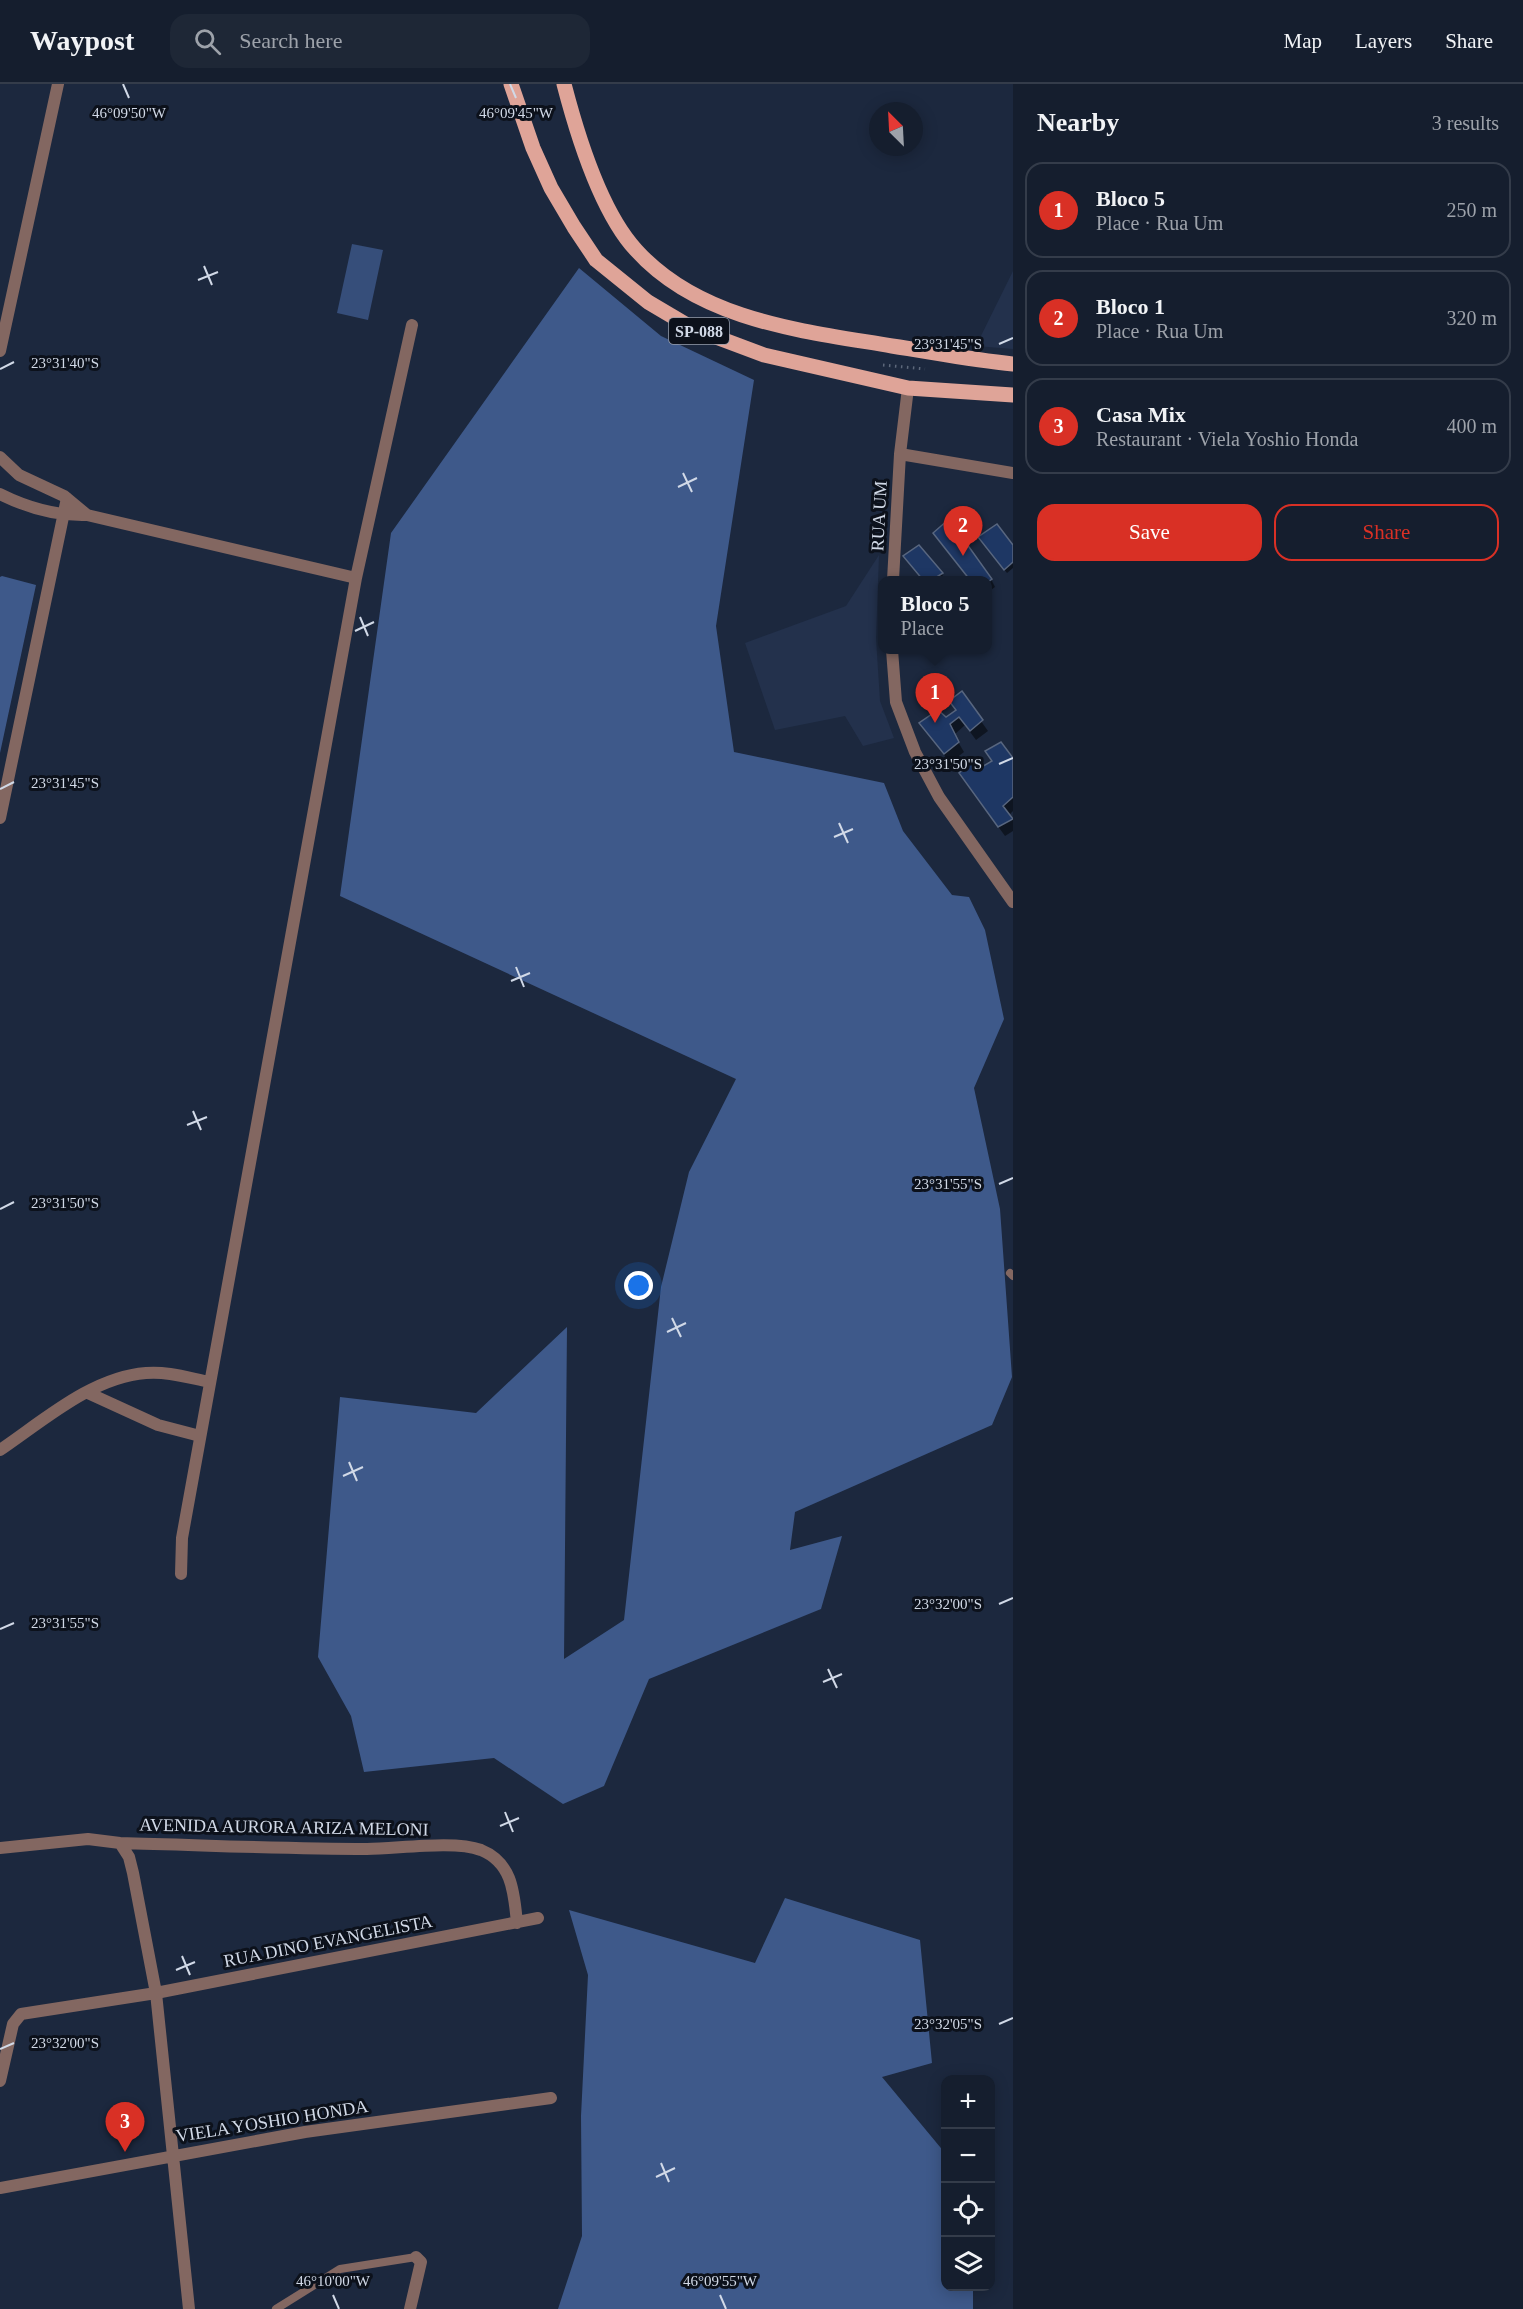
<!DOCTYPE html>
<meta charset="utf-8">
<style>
:root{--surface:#151e2e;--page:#1e2736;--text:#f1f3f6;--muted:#9da2aa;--line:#343c4a;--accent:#d93025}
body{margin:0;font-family:"Times New Roman",serif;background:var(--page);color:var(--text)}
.controls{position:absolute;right:18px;bottom:18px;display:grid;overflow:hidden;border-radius:12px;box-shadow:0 3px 15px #0003}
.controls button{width:54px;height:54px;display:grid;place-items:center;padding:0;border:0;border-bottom:2px solid var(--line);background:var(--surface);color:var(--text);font:30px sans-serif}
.compass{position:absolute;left:869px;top:18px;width:54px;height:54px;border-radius:50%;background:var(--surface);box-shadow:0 3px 15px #0003;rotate:336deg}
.you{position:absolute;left:639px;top:1202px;width:21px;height:21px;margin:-15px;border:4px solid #fff;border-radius:50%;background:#1a73e8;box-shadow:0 0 0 9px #1a73e833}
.badge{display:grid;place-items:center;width:39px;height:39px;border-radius:50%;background:var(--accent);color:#fff;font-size:20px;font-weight:700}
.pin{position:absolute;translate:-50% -50px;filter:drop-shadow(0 2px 3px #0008)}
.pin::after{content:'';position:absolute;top:32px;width:21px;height:18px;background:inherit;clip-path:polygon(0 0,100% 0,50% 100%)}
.popup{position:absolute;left:878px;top:492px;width:114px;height:78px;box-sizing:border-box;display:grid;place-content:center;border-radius:12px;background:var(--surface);filter:drop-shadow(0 2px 4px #0005);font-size:20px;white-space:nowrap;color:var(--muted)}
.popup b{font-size:22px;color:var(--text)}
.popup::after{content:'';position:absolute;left:50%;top:100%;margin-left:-12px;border:12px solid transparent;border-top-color:var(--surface)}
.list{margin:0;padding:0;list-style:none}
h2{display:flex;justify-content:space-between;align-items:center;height:78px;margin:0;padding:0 24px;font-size:26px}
h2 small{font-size:20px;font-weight:400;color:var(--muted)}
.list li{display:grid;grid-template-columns:39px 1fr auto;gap:18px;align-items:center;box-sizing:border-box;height:96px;margin:0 12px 12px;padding:0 12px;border:2px solid var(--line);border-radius:18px}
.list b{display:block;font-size:22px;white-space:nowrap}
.list p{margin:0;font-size:20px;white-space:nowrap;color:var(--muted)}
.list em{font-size:20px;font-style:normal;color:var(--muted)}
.actions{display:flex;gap:12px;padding:18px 24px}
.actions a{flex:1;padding:14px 0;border:2px solid var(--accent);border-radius:18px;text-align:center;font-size:21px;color:var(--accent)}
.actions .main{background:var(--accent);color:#fff}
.icon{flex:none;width:33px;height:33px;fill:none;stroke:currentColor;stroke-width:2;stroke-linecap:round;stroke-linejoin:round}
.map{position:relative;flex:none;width:1013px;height:2225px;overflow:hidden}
header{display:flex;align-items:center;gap:36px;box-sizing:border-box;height:84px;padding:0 30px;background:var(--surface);border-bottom:2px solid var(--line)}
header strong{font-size:28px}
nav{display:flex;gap:33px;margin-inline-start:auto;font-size:21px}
.search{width:420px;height:54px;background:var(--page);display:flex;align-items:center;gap:15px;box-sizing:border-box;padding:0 21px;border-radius:18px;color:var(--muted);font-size:22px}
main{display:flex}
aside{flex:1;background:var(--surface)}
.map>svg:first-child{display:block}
.built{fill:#23314c}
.green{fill:#364e7a}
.forest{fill:#3e598a}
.shadow{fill:#0007}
.building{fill:#1e3764;stroke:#58667f;stroke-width:1.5}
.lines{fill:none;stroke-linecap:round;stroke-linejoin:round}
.path{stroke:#5d687b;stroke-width:3;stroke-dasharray:1.5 4.5;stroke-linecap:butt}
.lane{stroke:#836761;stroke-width:8}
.street{stroke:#836761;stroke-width:12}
.primary{stroke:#dfa498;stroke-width:15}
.ticks{fill:none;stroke:#d1d9e7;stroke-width:2}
.labels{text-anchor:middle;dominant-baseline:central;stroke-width:6;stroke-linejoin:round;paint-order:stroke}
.shield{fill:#0c111b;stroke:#969daa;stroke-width:1.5}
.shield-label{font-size:16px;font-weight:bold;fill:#d1d9e7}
.street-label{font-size:18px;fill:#d1d9e7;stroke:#0c111b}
.ticks-label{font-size:15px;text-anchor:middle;fill:#d1d9e7;stroke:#0c111b;stroke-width:6;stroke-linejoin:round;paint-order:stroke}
</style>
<header>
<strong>Waypost</strong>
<div class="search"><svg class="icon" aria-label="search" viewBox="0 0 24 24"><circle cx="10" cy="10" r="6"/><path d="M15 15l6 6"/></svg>Search here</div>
<nav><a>Map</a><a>Layers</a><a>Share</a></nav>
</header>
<main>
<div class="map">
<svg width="1013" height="2225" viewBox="0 0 1013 2225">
<rect width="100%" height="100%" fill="#1c283e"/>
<path class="built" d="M 1013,187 L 1013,265 L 976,262 Z
M 879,471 L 876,554 L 880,617 L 894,654 L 863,662 L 845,632 L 775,646 L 745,559 L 846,522 Z"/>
<path class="green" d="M 352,160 L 383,166 L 368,236 L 337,229 Z"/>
<path class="forest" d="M 579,184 L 661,252 L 754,296 L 716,542 L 734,668 L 884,699 L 903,747 L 952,811 L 969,813 L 985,846 L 1004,935 L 974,1004 L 1000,1125 L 1012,1293 L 992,1341 L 795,1428 L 790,1466 L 842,1452 L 821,1525 L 649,1595 L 604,1702 L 563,1720 L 494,1674 L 364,1688 L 351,1632 L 318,1573 L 340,1313 L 476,1329 L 567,1243 L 564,1575 L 624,1536 L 661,1203 L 689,1088 L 736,995 L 340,812 L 391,449 Z
M 2,492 L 36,501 L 0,669 L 0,493 Z
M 785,1814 L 920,1856 L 932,1979 L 882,1993 L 945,2069 L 946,2202 L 973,2203 L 973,2225 L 558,2225 L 582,2152 L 581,2032 L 588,1891 L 569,1826 L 755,1879 Z"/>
<path class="shadow" d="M 939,457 L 991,495 L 995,503 L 988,508 L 988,496 L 970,496 Z
M 982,458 L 1013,463 L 1013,484 L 1007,489 Z
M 905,473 L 942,490 L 944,494 L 923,496 Z
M 961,609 L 988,647 L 976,656 L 965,641 L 954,651 L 964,668 L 950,679 L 921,639 L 946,635 L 957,628 Z
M 1013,677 L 1013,727 L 1009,731 L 1013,734 L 1013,747 L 1005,752 L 960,690 Z"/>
<path class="building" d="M 949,435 L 992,495 L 988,498 L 970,496 L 933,449 Z
M 997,440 L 1013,461 L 1013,478 L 1004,486 L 978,453 Z
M 919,461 L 943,489 L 932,496 L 923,496 L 903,472 Z
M 962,607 L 983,636 L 970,647 L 959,633 L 950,640 L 959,658 L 944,670 L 919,639 L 938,626 L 946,633 L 956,626 L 949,617 Z
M 1001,658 L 1013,674 L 1013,713 L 1003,722 L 1013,735 L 998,743 L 959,689 L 976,675 L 980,684 L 992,677 L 985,667 Z"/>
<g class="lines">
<path class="path" d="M 883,281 L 925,285"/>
<path class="lane" d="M 1010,1189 L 1013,1192
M 276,2225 L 340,2185 L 416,2173"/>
<path class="street" d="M 0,267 L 58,0
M 900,370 L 1013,389
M 0,373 L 19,391 L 64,412 L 87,431
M 0,410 C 28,424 56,432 87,431 L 356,494
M 893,496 L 900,370 L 908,304
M 892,566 L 896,618 L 915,668 L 939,713 L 1013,818
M 0,734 L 67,414
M 88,1309 L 158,1341 L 200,1352
M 0,1366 C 43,1337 92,1293 146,1289 C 167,1287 189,1294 210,1298
M 181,1490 L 182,1454 L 356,494 L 412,241
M 120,1759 L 129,1773 L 133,1789 L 156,1909 L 189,2225
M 0,1764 L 88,1755 L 120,1759 C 202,1761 284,1765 367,1765 C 397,1765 454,1756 481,1766 C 513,1779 514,1810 517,1839
M 0,1997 L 13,1940 L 21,1930 L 156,1909 L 538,1834
M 0,2104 L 305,2048 L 551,2014
M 410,2225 L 421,2178 L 416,2173"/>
<path class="primary" d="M 511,0 L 533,64 L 551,104 L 574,143 L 596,176 L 648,218 L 692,244 L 764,271 L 908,304 L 1013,311
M 564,0 C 577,50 601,128 636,166 C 700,237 803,247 892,262 C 932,268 972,276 1013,280"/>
</g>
<path class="ticks" d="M 123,0 L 129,14M 510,0 L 516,14M 204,182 L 212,201M 198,196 L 218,188M 999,260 L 1013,254M 0,285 L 14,278M 683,389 L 692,408M 678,403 L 697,394M 360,533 L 368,552M 355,547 L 374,538M 999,680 L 1013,674M 0,705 L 14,698M 839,739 L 848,759M 834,753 L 853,745M 516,883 L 524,903M 511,897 L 530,889M 193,1027 L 201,1046M 187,1041 L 207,1033M 999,1100 L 1013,1094M 0,1125 L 14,1118M 672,1234 L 681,1253M 667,1248 L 686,1239M 349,1378 L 357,1397M 343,1392 L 363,1383M 999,1520 L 1013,1514M 0,1545 L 14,1539M 828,1585 L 837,1604M 823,1598 L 842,1590M 505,1728 L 513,1748M 500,1742 L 519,1734M 182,1872 L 190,1891M 176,1886 L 195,1878M 999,1940 L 1013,1934M 0,1965 L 14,1959M 661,2079 L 669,2098M 656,2093 L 675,2084M 333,2211 L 339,2225M 720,2211 L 726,2225"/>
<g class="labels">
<rect class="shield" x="669" y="234" width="60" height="26" rx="4.5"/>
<g class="shield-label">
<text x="699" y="247">SP-088</text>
</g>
<g class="street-label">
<text transform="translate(879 432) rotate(-87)">RUA UM</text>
<text transform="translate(284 1743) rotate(1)">AVENIDA AURORA ARIZA MELONI</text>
<text transform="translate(328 1857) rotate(-11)">RUA DINO EVANGELISTA</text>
<text transform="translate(272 2037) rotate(-9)">VIELA YOSHIO HONDA</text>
</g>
</g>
<g class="ticks-label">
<text x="129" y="34">46°09'50"W</text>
<text x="516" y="34">46°09'45"W</text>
<text x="948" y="265">23°31'45"S</text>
<text x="65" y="284">23°31'40"S</text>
<text x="948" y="685">23°31'50"S</text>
<text x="65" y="704">23°31'45"S</text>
<text x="948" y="1105">23°31'55"S</text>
<text x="65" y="1124">23°31'50"S</text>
<text x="948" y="1525">23°32'00"S</text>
<text x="65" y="1544">23°31'55"S</text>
<text x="948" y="1945">23°32'05"S</text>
<text x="65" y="1964">23°32'00"S</text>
<text x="333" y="2202">46°10'00"W</text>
<text x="720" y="2202">46°09'55"W</text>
</g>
</svg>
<div class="controls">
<button>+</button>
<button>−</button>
<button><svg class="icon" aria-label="locate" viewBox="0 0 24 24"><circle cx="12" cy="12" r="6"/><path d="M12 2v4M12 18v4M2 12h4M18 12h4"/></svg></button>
<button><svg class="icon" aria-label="layers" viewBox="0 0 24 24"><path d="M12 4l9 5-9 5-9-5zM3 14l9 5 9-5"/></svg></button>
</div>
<svg class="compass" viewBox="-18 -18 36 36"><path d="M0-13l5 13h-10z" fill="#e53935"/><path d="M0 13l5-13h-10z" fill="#9da2aa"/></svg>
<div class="you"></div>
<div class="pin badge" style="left:935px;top:639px">1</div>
<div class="popup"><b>Bloco 5</b>Place</div>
<div class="pin badge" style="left:963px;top:472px">2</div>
<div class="pin badge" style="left:125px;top:2068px">3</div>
</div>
<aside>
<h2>Nearby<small>3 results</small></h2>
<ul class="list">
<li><span class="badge">1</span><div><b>Bloco 5</b><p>Place · Rua Um</p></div><em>250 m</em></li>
<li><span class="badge">2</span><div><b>Bloco 1</b><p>Place · Rua Um</p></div><em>320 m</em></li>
<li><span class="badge">3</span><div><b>Casa Mix</b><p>Restaurant · Viela Yoshio Honda</p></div><em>400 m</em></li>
</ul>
<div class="actions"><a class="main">Save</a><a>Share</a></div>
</aside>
</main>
